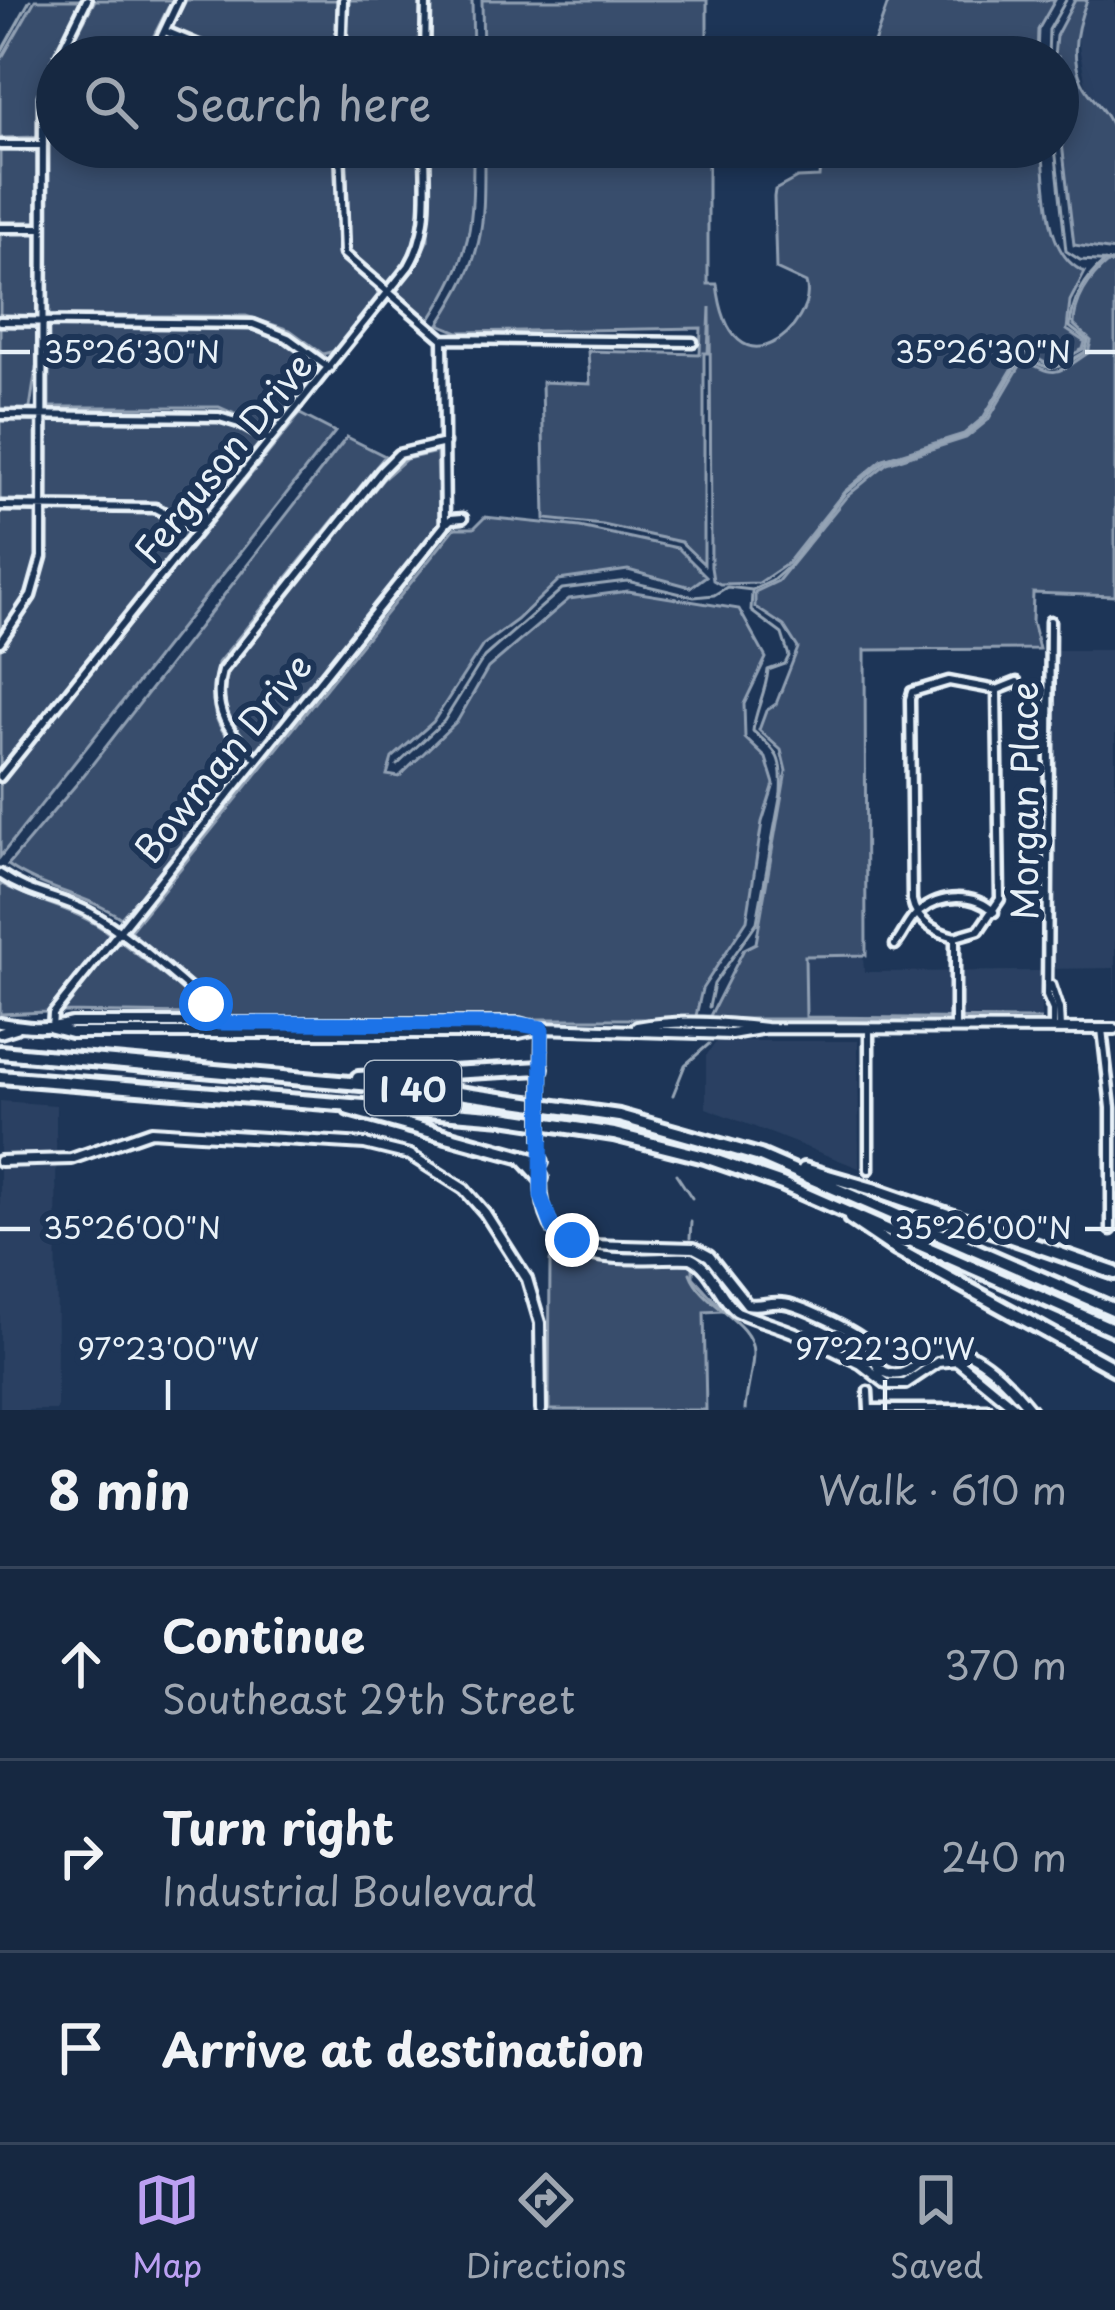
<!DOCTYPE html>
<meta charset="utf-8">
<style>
:root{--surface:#162841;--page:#23344c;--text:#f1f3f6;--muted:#9ea6b1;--line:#35445a;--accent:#bca0f2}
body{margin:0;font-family:"Playpen Sans",sans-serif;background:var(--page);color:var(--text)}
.stop{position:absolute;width:36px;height:36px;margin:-27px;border:9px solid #1a73e8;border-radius:50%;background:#fff}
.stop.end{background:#1a73e8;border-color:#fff;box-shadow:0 3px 12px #0008}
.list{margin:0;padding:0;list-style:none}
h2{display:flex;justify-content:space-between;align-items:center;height:156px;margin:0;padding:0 48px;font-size:51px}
h2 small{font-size:39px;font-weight:400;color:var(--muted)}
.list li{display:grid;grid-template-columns:78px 1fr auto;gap:36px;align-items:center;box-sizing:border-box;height:192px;padding:0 48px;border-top:3px solid var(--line)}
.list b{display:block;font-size:45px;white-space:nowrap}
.list p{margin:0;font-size:39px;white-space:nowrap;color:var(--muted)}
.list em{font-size:39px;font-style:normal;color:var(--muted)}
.icon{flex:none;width:66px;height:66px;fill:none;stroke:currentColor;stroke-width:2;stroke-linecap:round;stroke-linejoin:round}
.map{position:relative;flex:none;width:1115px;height:1410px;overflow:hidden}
.search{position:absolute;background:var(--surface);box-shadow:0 6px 18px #0003;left:36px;right:36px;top:36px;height:132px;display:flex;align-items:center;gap:30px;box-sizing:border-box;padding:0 42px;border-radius:66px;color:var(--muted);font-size:45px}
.sheet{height:732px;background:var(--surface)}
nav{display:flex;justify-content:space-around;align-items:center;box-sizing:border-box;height:168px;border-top:3px solid var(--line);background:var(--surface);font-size:33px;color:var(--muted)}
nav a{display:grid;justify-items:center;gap:6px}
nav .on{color:var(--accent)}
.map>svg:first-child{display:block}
.built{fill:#2a4162}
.green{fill:#374d6c;stroke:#909fb2;stroke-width:3}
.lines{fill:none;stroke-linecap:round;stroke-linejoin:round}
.stream{stroke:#95a4b5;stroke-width:3}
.street-casing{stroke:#e8f1f8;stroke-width:15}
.secondary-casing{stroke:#e8f1f8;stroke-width:16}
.highway-casing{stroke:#e8f1f8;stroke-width:20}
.street{stroke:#1d3557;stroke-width:6}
.secondary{stroke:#1d3557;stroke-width:8}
.highway{stroke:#1d3557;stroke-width:10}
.secondary-bridge-casing{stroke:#e8f1f8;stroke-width:16;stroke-linecap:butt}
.secondary-bridge{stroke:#1d3557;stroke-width:8}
.route{stroke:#1a73e8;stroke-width:15}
.ticks{fill:none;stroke:#e8f1f8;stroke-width:4.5}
.labels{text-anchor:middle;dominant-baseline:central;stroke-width:12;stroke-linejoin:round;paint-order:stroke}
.shield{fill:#1d3557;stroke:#abb9c8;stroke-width:3}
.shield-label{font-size:33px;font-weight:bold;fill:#e8f1f8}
.street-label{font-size:36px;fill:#e8f1f8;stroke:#1d3557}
.ticks-label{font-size:30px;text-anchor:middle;fill:#e8f1f8;stroke:#1d3557;stroke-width:12;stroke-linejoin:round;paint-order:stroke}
</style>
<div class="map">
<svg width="1115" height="1410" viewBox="0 0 1115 1410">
<rect width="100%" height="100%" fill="#1d3557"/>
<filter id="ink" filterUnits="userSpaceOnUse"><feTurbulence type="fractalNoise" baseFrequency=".00833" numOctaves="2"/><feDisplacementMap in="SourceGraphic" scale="24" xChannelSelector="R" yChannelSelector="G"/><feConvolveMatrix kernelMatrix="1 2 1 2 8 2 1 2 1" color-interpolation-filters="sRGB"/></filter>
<g filter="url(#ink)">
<path class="built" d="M 1071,0 L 1115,0 L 1115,144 L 1097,149 Z
M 1044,650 L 1115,650 L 1115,1013 L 1114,968 L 1043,969 Z
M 805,955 L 863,955 L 864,972 L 1041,971 L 1041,1017 L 805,1016 Z
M 717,1041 L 858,1041 L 859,1168 L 706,1108 L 706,1056 Z
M 0,1101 L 56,1105 L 57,1410 L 0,1410 Z"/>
<path class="green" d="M 35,0 L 81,0 L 42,84 L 39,137 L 0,138 L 0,61 Z
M 95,0 L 172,0 L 143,57 L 65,57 Z
M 186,0 L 339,0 L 337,51 L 335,56 C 265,56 236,57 171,29 Z
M 347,0 L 421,0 L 422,57 L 346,57 Z
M 431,0 L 472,0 L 473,57 L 431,57 Z
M 482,0 L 707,0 L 707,57 L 483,57 Z
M 889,0 L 1055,0 L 1038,30 L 1037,57 L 869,57 Z
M 1075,0 L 1087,0 C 1074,33 1067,67 1092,97 C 1102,109 1112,121 1115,137 C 1115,173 1115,215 1115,251 L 1074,245 L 1058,109 L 1058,57 L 1054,57 L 1056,36 Z
M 56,78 L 57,147 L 336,150 L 341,258 L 375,287 L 379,296 L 338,350 L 323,354 L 290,330 L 246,316 L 49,316 L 47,119 L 49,89 Z
M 346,147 L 422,147 C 421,208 429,237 387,286 L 349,255 Z
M 430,147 L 473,147 C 473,226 473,253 429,321 L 397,291 L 428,240 Z
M 484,147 L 708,147 L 708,284 L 717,284 C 731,404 819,323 806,283 L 776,269 L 774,197 L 775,190 L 797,178 L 819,177 L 821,147 L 1042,147 C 1047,185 1043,256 1085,272 L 1070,301 L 1067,330 L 1085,342 L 1083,349 L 1051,366 L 1023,351 L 983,418 L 964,434 L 883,459 L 844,492 L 787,564 L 759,583 L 720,584 L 713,580 L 711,567 L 710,307 L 708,353 L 704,353 L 704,564 L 681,542 L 603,525 L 545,519 L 542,382 L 590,384 L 588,351 L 700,354 L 701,328 L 458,332 L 439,324 C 486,252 484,230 484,147 Z
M 0,151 L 37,152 L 37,362 L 30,408 L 47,420 L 222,422 L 264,441 L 0,767 Z
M 1107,263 L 1115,264 L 1115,596 L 1033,593 L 1032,621 L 1039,649 L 865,650 L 866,955 L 805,956 L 806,1017 L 1041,1019 L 234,1019 L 130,931 L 455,528 L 474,528 L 485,517 L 580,527 L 678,548 L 706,576 L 691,587 L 628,570 L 559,580 L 517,620 L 483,645 L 433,722 L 392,758 L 387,775 L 399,777 L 458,720 L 488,668 L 569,599 L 628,591 L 739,609 L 766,658 L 744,704 L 745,738 L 766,758 L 774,784 L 762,822 L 747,920 L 702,989 L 696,1016 L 710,1016 L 744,949 L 756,943 L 786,771 L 781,750 L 759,730 L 766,711 L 776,704 L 798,648 L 784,626 L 755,607 L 755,592 L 778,581 L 846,497 L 887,463 L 966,438 L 988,420 L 1024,359 C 1056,380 1059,372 1088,353 L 1091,341 L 1074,325 C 1074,301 1089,278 1107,263 Z
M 53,324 C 123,324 278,306 321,369 L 269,429 L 219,407 L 49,407 L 49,328 Z
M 300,414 L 335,432 L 0,857 L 0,784 Z
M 347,437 L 385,456 L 218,663 C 207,712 214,730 253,762 L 121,918 C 85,894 43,890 8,865 L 80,780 Z
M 437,452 L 439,524 L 258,750 C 225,734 215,691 234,662 L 383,479 L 406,459 Z
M 0,883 C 36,903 77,908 110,934 L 47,1012 L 0,1014 Z
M 120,941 L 203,1006 L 205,1011 L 193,1014 L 61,1012 L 64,1003 Z
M 554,1244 L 585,1260 L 693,1264 L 693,1277 L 724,1311 L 704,1312 L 706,1410 L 549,1410 L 550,1262 Z"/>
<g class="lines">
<path class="stream" d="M 0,54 L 30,0
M 1048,57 L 1049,30 L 1066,0
M 1055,147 L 1066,251 L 1080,260 L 1115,262
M 397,765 L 444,721 L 484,657 L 562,589 L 627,581 L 694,597 L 714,595 L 727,587 L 752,590 L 772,581 L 789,566 L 845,493 L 885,461 L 965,436 L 986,418 L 1023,355 C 1054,374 1055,370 1085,352 L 1088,341 L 1070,327 C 1072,300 1084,279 1105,261
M 709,1007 L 714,984 L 757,922 L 781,793 C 783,758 779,753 753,731 C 755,710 766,693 768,670 L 785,664 L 789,656 L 782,634 L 751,611 L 752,592
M 673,1095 L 685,1065 L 709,1044
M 676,1174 L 692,1198
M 690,1238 L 691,1222
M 690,1273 C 702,1306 753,1321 753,1353 C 753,1371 746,1392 745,1410"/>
<g class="street-casing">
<path id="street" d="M 165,31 L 227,57
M 59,57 L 87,0
M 152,57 L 179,0
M 341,57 L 343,0
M 425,57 L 426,0
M 0,145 L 43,145
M 340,147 L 344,254 L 443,339 L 445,523
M 0,228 L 42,228
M 0,321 L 253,324 L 288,338 L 329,368
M 443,339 L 693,342
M 0,415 L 219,417 L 239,423 L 270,440
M 0,506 L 155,508 L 197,530
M 1050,621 L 1047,996 L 1053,1010 L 1053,1029
M 0,642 L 31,596 L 42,557 L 43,96 L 57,62
M 256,758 C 228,732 211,710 222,671 L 381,471 L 398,454 L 445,443
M 0,777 L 409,266 C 431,230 425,188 425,147
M 0,874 C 30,895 57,896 87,911 C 127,932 179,981 215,1011 L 221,1034
M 955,937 C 935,932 916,921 912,900 L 910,699 L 912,692 L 949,681 L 997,690 L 1017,682
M 955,937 L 979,930 L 1000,899 L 997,690
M 895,945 C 904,935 908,920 919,912 C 940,894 974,893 994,912
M 1051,985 L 1059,1009 L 1060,1029
M 52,1028 L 53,1014 L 445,525 L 451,519 L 463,518
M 955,1028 L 955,937
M 1102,1029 L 1111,1108 L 1111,1230
M 869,1169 L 869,1029
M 868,1391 L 869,1410
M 869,1409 L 988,1409"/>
</g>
<g class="secondary-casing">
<path id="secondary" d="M 0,1023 C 25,1027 46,1030 71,1023 L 519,1023 L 534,1027
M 637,1027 C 679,1019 725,1023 766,1028 L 1115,1029
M 52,1028 L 71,1033 L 519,1033 L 542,1028 L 731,1034 L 766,1028
M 0,1033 L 16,1028
M 541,1097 L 542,1028
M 0,1161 L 71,1159 L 151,1131 L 365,1144 L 410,1155 L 464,1189 L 485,1213 L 527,1279 L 540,1323 L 541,1410
M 541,1178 C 541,1276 620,1256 691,1258 C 713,1269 718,1296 736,1311 C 743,1316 789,1329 802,1336
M 554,1231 L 589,1245 L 694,1248 L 709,1256 L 747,1304 C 760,1307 769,1301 783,1303 C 798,1304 855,1331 866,1342 C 875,1351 872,1366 885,1372 C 909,1383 922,1353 942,1349 C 975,1343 1013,1388 1031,1410
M 815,1341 L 860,1363 L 887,1384 L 905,1384 L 938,1362 L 957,1360 L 1018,1410"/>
</g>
<g class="highway-casing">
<path id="highway" d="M 0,1052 L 451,1092 L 619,1116 L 760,1156 L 1115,1310
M 0,1077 L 503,1117 L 614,1134 L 705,1157 L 782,1184 L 1115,1330
M 358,1078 L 541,1068
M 349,1109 L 541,1162
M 524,1159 L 541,1178
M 804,1169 L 873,1189 L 1115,1273
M 850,1218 L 896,1249 L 1115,1369"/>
</g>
<use href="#street" class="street"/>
<use href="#secondary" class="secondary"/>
<use href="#highway" class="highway"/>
<g class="secondary-bridge-casing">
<path id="secondary-bridge" d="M 541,1141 L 541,1097"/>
</g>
<use href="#secondary-bridge" class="secondary-bridge"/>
</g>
</g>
<g class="lines" filter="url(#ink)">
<path class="route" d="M 206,1004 L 215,1011 L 218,1023 L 519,1024 L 542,1028 L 541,1196 L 554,1231 L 572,1240"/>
</g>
<path class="ticks" d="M 0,352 L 30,352M 1085,352 L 1115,352M 0,1229 L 30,1229M 1085,1229 L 1115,1229M 168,1380 L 168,1410M 885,1380 L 885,1410"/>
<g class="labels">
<rect class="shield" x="365" y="1061" width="96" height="54" rx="9"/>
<g class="shield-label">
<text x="413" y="1088">I 40</text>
</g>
<g class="street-label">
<text transform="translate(222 457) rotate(-51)">Ferguson Drive</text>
<text transform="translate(222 757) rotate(-51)">Bowman Drive</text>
<text transform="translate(1023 801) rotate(-90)">Morgan Place</text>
</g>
</g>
<g class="ticks-label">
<text x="132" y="363">35°26'30"N</text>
<text x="983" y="363">35°26'30"N</text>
<text x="132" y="1239">35°26'00"N</text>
<text x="983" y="1239">35°26'00"N</text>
<text x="168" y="1360">97°23'00"W</text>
<text x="885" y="1360">97°22'30"W</text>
</g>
</svg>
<div class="stop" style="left:206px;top:1004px"></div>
<div class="stop end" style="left:572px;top:1240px"></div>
<div class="search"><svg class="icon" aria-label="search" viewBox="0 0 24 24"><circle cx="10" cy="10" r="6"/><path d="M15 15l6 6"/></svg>Search here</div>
</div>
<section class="sheet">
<h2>8 min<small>Walk · 610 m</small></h2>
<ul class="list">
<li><svg class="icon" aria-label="ahead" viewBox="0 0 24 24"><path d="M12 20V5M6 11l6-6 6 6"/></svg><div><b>Continue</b><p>Southeast 29th Street</p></div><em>370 m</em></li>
<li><svg class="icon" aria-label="right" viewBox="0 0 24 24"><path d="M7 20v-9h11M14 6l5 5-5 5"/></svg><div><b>Turn right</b><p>Industrial Boulevard</p></div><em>240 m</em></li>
<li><svg class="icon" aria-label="arrive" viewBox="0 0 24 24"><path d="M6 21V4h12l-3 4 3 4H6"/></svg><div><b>Arrive at destination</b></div></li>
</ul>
</section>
<nav>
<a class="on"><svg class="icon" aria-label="map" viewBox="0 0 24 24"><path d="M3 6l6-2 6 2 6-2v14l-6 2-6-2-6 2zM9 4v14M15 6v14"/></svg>Map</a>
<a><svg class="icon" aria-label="directions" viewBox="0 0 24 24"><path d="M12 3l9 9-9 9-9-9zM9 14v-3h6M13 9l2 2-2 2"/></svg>Directions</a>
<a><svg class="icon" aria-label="saved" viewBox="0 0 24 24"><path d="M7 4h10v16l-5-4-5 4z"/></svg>Saved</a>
</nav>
